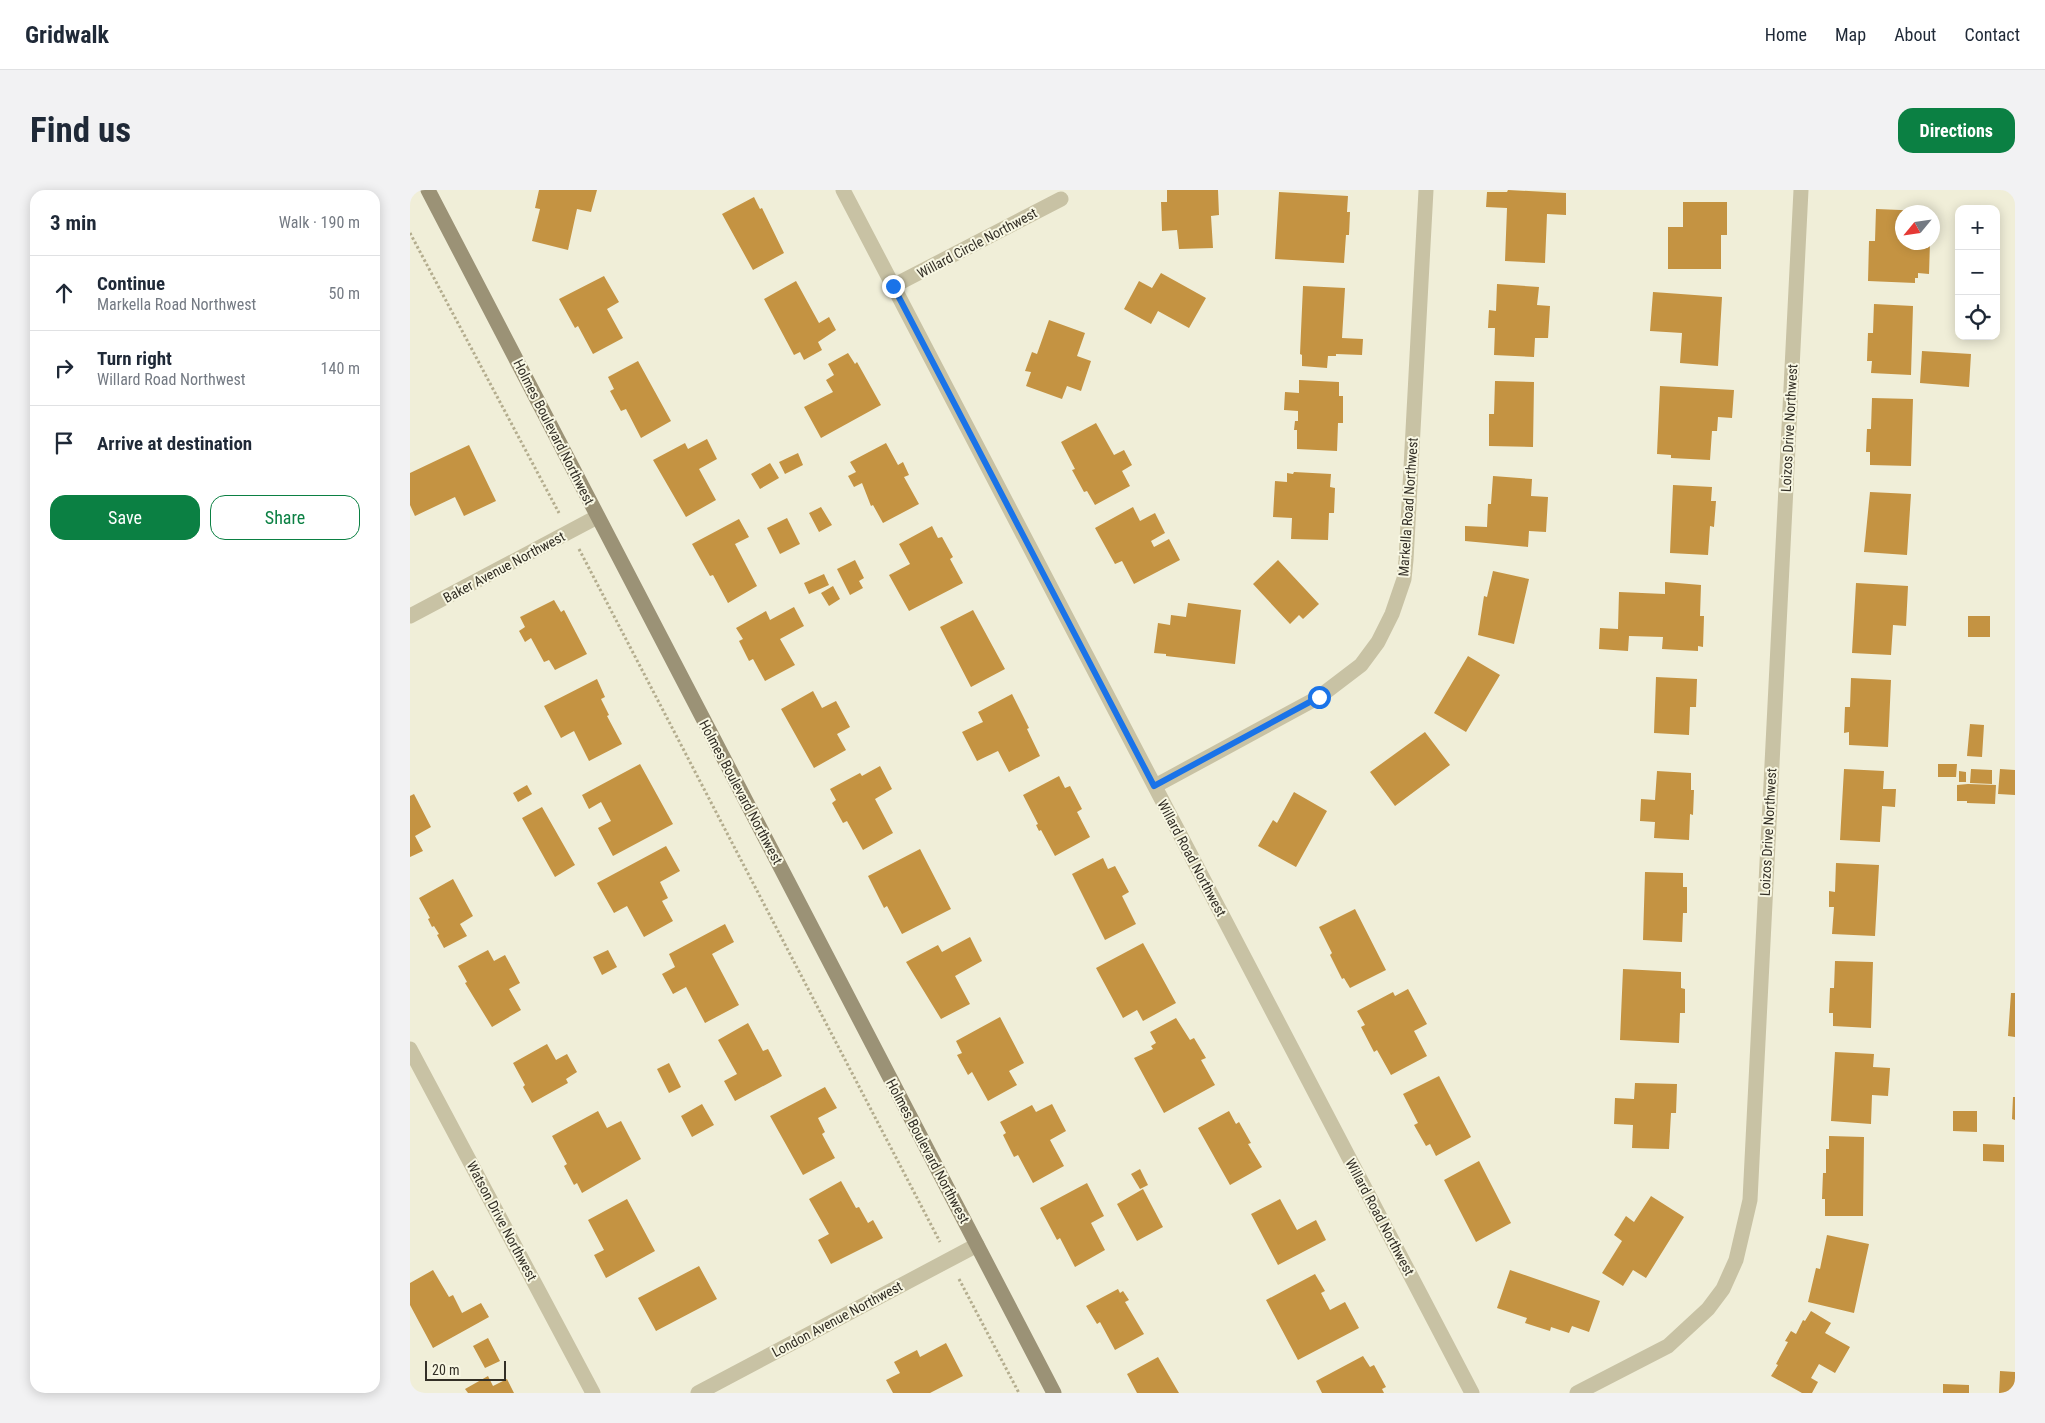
<!DOCTYPE html>
<meta charset="utf-8">
<style>
:root{--surface:#fff;--page:#f2f2f3;--text:#1f2937;--muted:#747a83;--line:#e0e1e3;--accent:#0b8043}
body{margin:0;font-family:"Roboto Condensed",sans-serif;background:var(--page);color:var(--text)}
.controls{position:absolute;right:15px;top:15px;display:grid;overflow:hidden;border-radius:10px;box-shadow:0 2px 12px #0003}
.controls button{width:45px;height:45px;display:grid;place-items:center;padding:0;border:0;border-bottom:1px solid var(--line);background:var(--surface);color:var(--text);font:25px sans-serif}
.compass{position:absolute;left:1485px;top:15px;width:45px;height:45px;border-radius:50%;background:var(--surface);box-shadow:0 2px 12px #0003;rotate:241deg}
.scale{position:absolute;left:15px;bottom:12px;width:81px;box-sizing:border-box;padding-left:5px;border:2px solid #332f26;border-top:0;font-size:14px;line-height:18px;white-space:nowrap;color:#332f26;-webkit-text-stroke:4px #f8f7e3;paint-order:stroke}
.stop{position:absolute;width:15px;height:15px;margin:-11px;border:4px solid #1a73e8;border-radius:50%;background:#fff}
.stop.end{background:#1a73e8;border-color:#fff;box-shadow:0 1px 5px #0008}
.list{margin:0;padding:0;list-style:none}
h2{display:flex;justify-content:space-between;align-items:center;height:65px;margin:0;padding:0 20px;font-size:21px}
h2 small{font-size:16px;font-weight:400;color:var(--muted)}
.list li{display:grid;grid-template-columns:32px 1fr auto;gap:15px;align-items:center;box-sizing:border-box;height:75px;padding:0 20px;border-top:1px solid var(--line)}
.list b{display:block;font-size:19px;white-space:nowrap}
.list p{margin:0;font-size:16px;white-space:nowrap;color:var(--muted)}
.list em{font-size:16px;font-style:normal;color:var(--muted)}
.actions{display:flex;gap:10px;padding:15px 20px}
.actions a{flex:1;padding:11px 0;border:1px solid var(--accent);border-radius:15px;text-align:center;font-size:18px;color:var(--accent)}
.actions .main{background:var(--accent);color:#fff}
.icon{flex:none;width:28px;height:28px;fill:none;stroke:currentColor;stroke-width:2;stroke-linecap:round;stroke-linejoin:round}
.map{position:relative;flex:none;width:1605px;height:1203px;overflow:hidden;border-radius:15px}
header{display:flex;align-items:center;gap:30px;box-sizing:border-box;height:70px;padding:0 25px;background:var(--surface);border-bottom:1px solid var(--line)}
header strong{font-size:24px}
nav{display:flex;gap:28px;margin-inline-start:auto;font-size:18px}
.intro{display:flex;align-items:center;justify-content:space-between;box-sizing:border-box;height:120px;padding:0 30px}
h1{margin:0;font-size:35px}
.button{padding:12px 22px;border-radius:15px;background:var(--accent);color:#fff;font-size:18px;font-weight:700}
main{display:flex;gap:30px;padding:0 30px}
aside{flex:1;background:var(--surface);border-radius:15px;box-shadow:0 2px 12px #0003}
.map>svg:first-child{display:block}
.building{fill:#c49342}
.lines{fill:none;stroke-linecap:round;stroke-linejoin:round}
.path{stroke:#b4ad8e;stroke-width:3;stroke-dasharray:2.5 2.5;stroke-linecap:butt}
.street{stroke:#c8c2a4;stroke-width:15}
.secondary{stroke:#9b9276;stroke-width:15}
.route{stroke:#1a73e8;stroke-width:6}
.labels{text-anchor:middle;dominant-baseline:central;stroke-width:4;stroke-linejoin:round;paint-order:stroke}
.street-label{font-size:14px;fill:#332f26;stroke:#f8f7e3}
</style>
<header>
<strong>Gridwalk</strong>
<nav><a>Home</a><a>Map</a><a>About</a><a>Contact</a></nav>
</header>
<div class="intro"><h1>Find us</h1><a class="button">Directions</a></div>
<main>
<aside>
<h2>3 min<small>Walk · 190 m</small></h2>
<ul class="list">
<li><svg class="icon" aria-label="ahead" viewBox="0 0 24 24"><path d="M12 20V5M6 11l6-6 6 6"/></svg><div><b>Continue</b><p>Markella Road Northwest</p></div><em>50 m</em></li>
<li><svg class="icon" aria-label="right" viewBox="0 0 24 24"><path d="M7 20v-9h11M14 6l5 5-5 5"/></svg><div><b>Turn right</b><p>Willard Road Northwest</p></div><em>140 m</em></li>
<li><svg class="icon" aria-label="arrive" viewBox="0 0 24 24"><path d="M6 21V4h12l-3 4 3 4H6"/></svg><div><b>Arrive at destination</b></div></li>
</ul>
<div class="actions"><a class="main">Save</a><a>Share</a></div>
</aside>
<div class="map">
<svg width="1605" height="1203" viewBox="0 0 1605 1203">
<rect width="100%" height="100%" fill="#f0eed8"/>
<path class="building" d="M 129,0 L 187,0 L 181,22 L 167,19 L 158,60 L 122,51 L 130,19 L 125,18 Z
M 757,0 L 808,0 L 809,25 L 801,26 L 803,58 L 769,59 L 767,40 L 752,41 L 751,12 L 757,12 Z
M 1098,0 L 1156,3 L 1156,25 L 1137,24 L 1135,73 L 1095,71 L 1097,18 L 1076,17 L 1077,2 L 1097,2 Z
M 869,2 L 938,6 L 937,22 L 940,22 L 939,45 L 936,45 L 934,73 L 865,69 Z
M 344,7 L 350,19 L 352,18 L 374,63 L 343,80 L 312,24 Z
M 1273,12 L 1317,12 L 1317,45 L 1311,45 L 1311,79 L 1258,79 L 1258,37 L 1273,37 Z
M 1466,19 L 1515,21 L 1515,22 L 1492,22 L 1492,52 L 1520,52 L 1519,84 L 1508,83 L 1508,88 L 1505,88 L 1505,93 L 1458,91 L 1459,51 L 1465,51 Z
M 751,83 L 796,108 L 779,138 L 748,121 L 741,134 L 714,119 L 729,91 L 742,98 Z
M 194,86 L 209,112 L 197,119 L 213,148 L 183,164 L 168,136 L 165,138 L 149,109 Z
M 386,91 L 409,133 L 419,127 L 426,140 L 408,152 L 412,160 L 394,170 L 390,162 L 384,165 L 354,109 Z
M 1087,94 L 1129,97 L 1127,115 L 1140,116 L 1138,148 L 1125,148 L 1124,167 L 1084,165 L 1085,138 L 1078,138 L 1079,120 L 1086,121 Z
M 893,96 L 935,98 L 932,148 L 953,149 L 952,165 L 926,164 L 926,166 L 918,166 L 917,178 L 892,176 L 892,165 L 890,164 Z
M 1243,102 L 1312,107 L 1308,176 L 1270,173 L 1272,143 L 1240,141 Z
M 1464,114 L 1503,116 L 1501,185 L 1461,183 L 1462,171 L 1457,171 L 1458,143 L 1463,143 Z
M 639,130 L 675,143 L 667,166 L 681,171 L 671,201 L 657,196 L 652,209 L 616,196 L 621,182 L 615,181 L 622,162 L 627,164 Z
M 1512,161 L 1561,164 L 1559,197 L 1510,193 Z
M 438,163 L 445,174 L 447,172 L 471,215 L 411,248 L 394,217 L 423,202 L 416,190 L 424,185 L 418,174 Z
M 228,171 L 261,231 L 231,248 L 216,219 L 211,221 L 200,201 L 204,199 L 198,187 Z
M 889,190 L 929,192 L 929,206 L 933,206 L 933,233 L 928,233 L 927,261 L 887,259 L 887,240 L 884,240 L 885,231 L 888,231 L 888,221 L 874,220 L 875,202 L 889,203 Z
M 1085,191 L 1124,192 L 1123,257 L 1079,256 L 1079,224 L 1084,224 Z
M 1250,196 L 1324,200 L 1322,228 L 1308,227 L 1307,241 L 1302,241 L 1300,270 L 1261,268 L 1261,265 L 1247,264 Z
M 1462,208 L 1503,209 L 1501,276 L 1460,275 L 1460,262 L 1456,262 L 1457,239 L 1461,239 Z
M 686,233 L 704,265 L 714,260 L 722,275 L 712,281 L 720,296 L 685,315 L 677,301 L 674,302 L 662,280 L 665,279 L 651,252 Z
M 297,249 L 307,269 L 289,279 L 306,310 L 276,327 L 243,270 L 275,253 L 278,259 Z
M 476,253 L 488,275 L 493,272 L 499,285 L 494,287 L 509,314 L 473,333 L 463,315 L 461,316 L 452,293 L 444,297 L 438,286 L 446,282 L 440,272 Z
M 59,255 L 86,311 L 54,326 L 45,307 L 5,326 L 0,315 L 0,283 Z
M 388,263 L 393,275 L 375,284 L 369,272 Z
M 360,273 L 369,288 L 350,299 L 341,284 Z
M 884,282 L 921,284 L 920,297 L 925,298 L 924,323 L 919,323 L 918,350 L 881,349 L 882,328 L 863,327 L 865,291 L 877,292 L 877,283 L 883,284 Z
M 1083,286 L 1122,289 L 1121,306 L 1138,307 L 1136,342 L 1119,341 L 1118,357 L 1055,351 L 1055,336 L 1077,337 L 1078,314 L 1081,314 Z
M 1263,295 L 1302,297 L 1301,311 L 1306,311 L 1304,337 L 1300,336 L 1298,365 L 1260,363 Z
M 1460,302 L 1501,304 L 1497,365 L 1454,362 Z
M 411,317 L 422,335 L 409,342 L 399,323 Z
M 723,317 L 730,331 L 745,323 L 755,343 L 741,351 L 744,357 L 759,349 L 770,370 L 724,394 L 712,371 L 705,374 L 685,338 Z
M 377,328 L 390,354 L 370,364 L 357,338 Z
M 329,329 L 339,347 L 325,354 L 347,396 L 318,413 L 303,385 L 300,386 L 282,354 Z
M 522,336 L 528,348 L 532,347 L 543,367 L 540,369 L 553,393 L 499,421 L 479,385 L 500,374 L 489,354 Z
M 445,370 L 454,388 L 449,391 L 453,398 L 440,405 L 427,379 Z
M 868,370 L 909,414 L 893,429 L 889,425 L 880,434 L 843,394 Z
M 1083,381 L 1119,389 L 1104,454 L 1068,445 L 1074,406 L 1077,407 Z
M 414,384 L 419,395 L 399,404 L 394,393 Z
M 1255,392 L 1291,395 L 1290,426 L 1294,426 L 1293,457 L 1288,456 L 1288,461 L 1252,459 L 1253,447 L 1219,446 L 1218,461 L 1189,459 L 1190,438 L 1208,439 L 1209,402 L 1255,404 Z
M 1446,393 L 1498,396 L 1496,436 L 1483,435 L 1481,465 L 1442,463 Z
M 423,396 L 430,409 L 419,416 L 411,403 Z
M 144,410 L 151,422 L 154,420 L 177,464 L 145,480 L 139,470 L 134,472 L 121,448 L 115,452 L 109,441 L 115,437 L 110,427 Z
M 778,413 L 831,420 L 825,474 L 756,466 L 756,464 L 744,463 L 748,433 L 760,435 L 761,425 L 776,427 Z
M 384,417 L 394,436 L 370,449 L 385,475 L 355,491 L 343,469 L 339,471 L 329,451 L 333,449 L 326,438 L 356,421 L 360,430 Z
M 563,420 L 595,479 L 561,497 L 530,437 Z
M 1558,426 L 1580,426 L 1580,447 L 1558,447 Z
M 1058,466 L 1090,485 L 1056,542 L 1024,523 Z
M 1246,487 L 1287,489 L 1286,517 L 1280,517 L 1279,545 L 1244,543 Z
M 1441,488 L 1481,490 L 1478,557 L 1439,555 L 1439,542 L 1434,543 L 1435,517 L 1440,517 Z
M 187,489 L 195,507 L 191,509 L 199,525 L 197,526 L 212,554 L 179,571 L 164,541 L 151,548 L 134,516 Z
M 403,501 L 412,518 L 426,511 L 440,537 L 427,544 L 436,560 L 404,578 L 371,519 Z
M 602,504 L 619,538 L 617,539 L 630,566 L 599,582 L 588,561 L 567,571 L 552,542 L 573,532 L 568,522 Z
M 1560,534 L 1574,535 L 1572,567 L 1557,566 Z
M 1015,542 L 1040,575 L 985,616 L 960,582 Z
M 230,574 L 263,634 L 203,666 L 188,638 L 201,631 L 191,612 L 179,619 L 172,605 Z
M 1528,574 L 1547,574 L 1546,587 L 1528,587 Z
M 470,576 L 482,599 L 465,609 L 483,643 L 453,660 L 437,631 L 433,633 L 422,613 L 426,610 L 420,599 L 450,583 L 452,586 Z
M 1434,579 L 1474,581 L 1473,599 L 1486,599 L 1485,617 L 1472,616 L 1470,652 L 1430,650 Z
M 1561,579 L 1582,580 L 1582,594 L 1560,593 Z
M 1590,579 L 1605,580 L 1605,605 L 1588,604 Z
M 1247,581 L 1281,583 L 1281,600 L 1284,600 L 1283,625 L 1280,624 L 1279,650 L 1244,648 L 1245,632 L 1230,631 L 1231,609 L 1245,610 Z
M 1549,581 L 1556,582 L 1556,592 L 1549,592 Z
M 649,586 L 655,598 L 660,596 L 672,619 L 667,622 L 680,647 L 645,666 L 631,640 L 629,641 L 626,635 L 628,634 L 613,605 Z
M 1558,594 L 1586,595 L 1585,614 L 1557,613 L 1557,611 L 1547,611 L 1547,595 Z
M 117,595 L 122,604 L 108,612 L 103,603 Z
M 884,602 L 917,621 L 886,677 L 848,656 L 863,630 L 867,633 Z
M 4,604 L 21,637 L 5,646 L 13,661 L 0,667 L 0,606 Z
M 132,617 L 165,675 L 145,687 L 112,628 Z
M 256,656 L 270,681 L 250,692 L 258,708 L 252,711 L 263,731 L 234,747 L 217,716 L 204,723 L 187,693 Z
M 510,659 L 541,719 L 492,744 L 477,716 L 474,718 L 458,686 Z
M 693,668 L 698,679 L 705,676 L 719,702 L 712,706 L 726,734 L 695,750 L 662,684 Z
M 1426,673 L 1469,675 L 1465,746 L 1422,744 L 1424,717 L 1419,717 L 1419,701 L 1425,702 Z
M 1235,682 L 1273,683 L 1273,697 L 1277,697 L 1277,723 L 1273,723 L 1272,752 L 1233,750 Z
M 43,689 L 63,726 L 50,734 L 57,746 L 34,758 L 27,745 L 29,744 L 24,736 L 22,737 L 18,729 L 20,728 L 9,708 Z
M 945,719 L 976,780 L 940,798 L 934,788 L 932,789 L 920,765 L 922,763 L 909,737 Z
M 315,734 L 324,752 L 302,764 L 329,815 L 295,833 L 276,797 L 263,804 L 252,784 L 265,777 L 259,764 Z
M 560,747 L 572,771 L 545,786 L 560,814 L 531,829 L 496,772 L 528,755 L 532,762 Z
M 733,753 L 766,813 L 733,831 L 727,820 L 713,828 L 686,778 Z
M 78,760 L 84,771 L 95,765 L 110,793 L 99,799 L 111,820 L 82,837 L 55,793 L 57,792 L 48,776 Z
M 198,760 L 207,777 L 192,785 L 183,767 Z
M 1425,771 L 1463,772 L 1461,838 L 1423,836 L 1423,823 L 1419,823 L 1420,798 L 1424,798 Z
M 1213,779 L 1271,782 L 1271,798 L 1275,799 L 1275,823 L 1270,823 L 1269,853 L 1210,850 Z
M 998,799 L 1017,834 L 1004,841 L 1017,866 L 981,885 L 967,860 L 964,862 L 951,837 L 955,835 L 947,821 L 983,802 L 985,806 Z
M 1601,803 L 1605,803 L 1605,847 L 1598,846 Z
M 590,827 L 614,873 L 599,881 L 607,895 L 578,911 L 562,882 L 558,885 L 547,865 L 552,863 L 546,851 Z
M 766,828 L 780,850 L 784,848 L 796,868 L 791,870 L 805,895 L 754,923 L 724,868 L 743,859 L 741,856 L 746,853 L 740,842 Z
M 338,833 L 353,861 L 358,859 L 372,886 L 325,911 L 314,891 L 327,884 L 308,850 Z
M 137,854 L 146,870 L 157,864 L 167,882 L 156,889 L 158,893 L 122,913 L 113,897 L 115,895 L 103,873 Z
M 1425,862 L 1464,864 L 1463,877 L 1480,878 L 1478,906 L 1462,905 L 1461,934 L 1421,931 Z
M 259,873 L 271,897 L 259,903 L 247,879 Z
M 1029,886 L 1061,947 L 1026,966 L 1020,954 L 1016,956 L 1004,935 L 1008,933 L 993,904 Z
M 1225,893 L 1267,894 L 1266,923 L 1261,923 L 1259,959 L 1222,958 L 1223,935 L 1204,934 L 1205,908 L 1224,909 Z
M 415,897 L 427,918 L 408,928 L 415,942 L 412,944 L 425,968 L 393,985 L 360,926 Z
M 1603,907 L 1605,907 L 1605,930 L 1602,929 Z
M 292,914 L 304,935 L 282,947 L 271,926 Z
M 642,914 L 656,941 L 640,950 L 654,976 L 623,993 L 608,965 L 604,967 L 593,945 L 596,943 L 590,932 L 622,915 L 626,922 Z
M 188,921 L 197,938 L 211,931 L 231,969 L 172,1003 L 167,993 L 164,995 L 154,976 L 157,974 L 142,946 Z
M 819,921 L 826,934 L 829,932 L 841,953 L 838,954 L 852,977 L 820,995 L 788,938 Z
M 1543,921 L 1567,921 L 1567,942 L 1543,941 Z
M 1419,946 L 1454,947 L 1453,1026 L 1415,1026 L 1415,1009 L 1412,1009 L 1413,983 L 1416,983 L 1416,959 L 1419,959 Z
M 1573,954 L 1594,955 L 1594,972 L 1573,971 Z
M 1069,971 L 1101,1033 L 1066,1052 L 1034,990 Z
M 730,979 L 738,995 L 730,999 L 721,984 Z
M 431,991 L 446,1018 L 449,1017 L 458,1033 L 463,1030 L 473,1048 L 421,1074 L 408,1050 L 419,1044 L 399,1009 Z
M 677,993 L 694,1026 L 681,1033 L 695,1060 L 665,1077 L 650,1048 L 647,1050 L 630,1018 Z
M 733,999 L 753,1037 L 727,1051 L 707,1014 Z
M 1241,1006 L 1274,1027 L 1236,1088 L 1223,1080 L 1213,1096 L 1192,1083 L 1212,1051 L 1204,1045 L 1216,1026 L 1224,1032 Z
M 217,1009 L 245,1061 L 196,1088 L 184,1065 L 194,1060 L 178,1030 Z
M 870,1009 L 887,1040 L 906,1030 L 916,1050 L 868,1075 L 841,1024 Z
M 1417,1045 L 1459,1054 L 1444,1123 L 1398,1112 L 1406,1078 L 1410,1079 Z
M 289,1076 L 307,1109 L 246,1141 L 228,1108 Z
M 23,1080 L 39,1107 L 43,1105 L 52,1123 L 71,1113 L 79,1127 L 23,1158 L 0,1115 L 0,1093 Z
M 1100,1080 L 1190,1111 L 1179,1142 L 1162,1136 L 1159,1143 L 1141,1137 L 1140,1141 L 1115,1133 L 1117,1128 L 1087,1118 Z
M 905,1084 L 915,1101 L 911,1103 L 920,1120 L 935,1112 L 949,1138 L 888,1170 L 856,1110 Z
M 708,1099 L 710,1103 L 713,1101 L 719,1110 L 715,1112 L 734,1144 L 705,1160 L 690,1132 L 687,1134 L 676,1116 Z
M 1401,1121 L 1421,1133 L 1415,1143 L 1440,1157 L 1425,1183 L 1409,1174 L 1401,1188 L 1408,1192 L 1402,1203 L 1392,1203 L 1361,1186 L 1368,1175 L 1366,1174 L 1378,1152 L 1375,1151 L 1381,1141 L 1386,1144 L 1393,1130 L 1395,1131 Z
M 78,1148 L 90,1171 L 75,1178 L 63,1156 Z
M 536,1153 L 553,1186 L 520,1203 L 483,1203 L 476,1190 L 490,1183 L 484,1172 L 507,1160 L 510,1167 Z
M 953,1166 L 960,1177 L 964,1175 L 976,1197 L 972,1199 L 974,1203 L 912,1203 L 906,1191 Z
M 748,1167 L 769,1203 L 727,1203 L 717,1184 Z
M 1590,1181 L 1605,1182 L 1605,1203 L 1589,1203 Z
M 78,1186 L 83,1196 L 97,1189 L 104,1203 L 58,1203 L 55,1199 Z
M 1533,1194 L 1559,1195 L 1559,1203 L 1533,1203 Z"/>
<g class="lines">
<path class="path" d="M 0,43 L 149,323
M 169,359 L 530,1052
M 549,1089 L 609,1203"/>
<path class="street" d="M 433,0 L 1062,1203
M 483,96 L 651,9
M 0,426 L 187,327
M 745,596 L 909,507 L 951,475 L 968,452 L 982,424 L 994,389 L 996,370 L 1016,0
M 0,859 L 183,1203
M 288,1203 L 567,1055
M 1167,1203 L 1258,1156 L 1298,1119 L 1313,1099 L 1326,1070 L 1340,1010 L 1391,0"/>
<path class="secondary" d="M 18,0 L 644,1203"/>
</g>
<g class="lines">
<path class="route" d="M 483,96 L 744,596 L 909,507"/>
</g>
<g class="labels">
<g class="street-label">
<text transform="translate(567 53) rotate(-28)">Willard Circle Northwest</text>
<text transform="translate(1379 238) rotate(-87)">Loizos Drive Northwest</text>
<text transform="translate(144 242) rotate(63)">Holmes Boulevard Northwest</text>
<text transform="translate(998 317) rotate(-86)">Markella Road Northwest</text>
<text transform="translate(94 377) rotate(-28)">Baker Avenue Northwest</text>
<text transform="translate(331 602) rotate(62)">Holmes Boulevard Northwest</text>
<text transform="translate(1358 642) rotate(-87)">Loizos Drive Northwest</text>
<text transform="translate(782 668) rotate(62)">Willard Road Northwest</text>
<text transform="translate(518 961) rotate(62)">Holmes Boulevard Northwest</text>
<text transform="translate(970 1027) rotate(62)">Willard Road Northwest</text>
<text transform="translate(92 1031) rotate(62)">Watson Drive Northwest</text>
<text transform="translate(427 1129) rotate(-28)">London Avenue Northwest</text>
</g>
</g>
</svg>
<div class="controls">
<button>+</button>
<button>−</button>
<button><svg class="icon" aria-label="locate" viewBox="0 0 24 24"><circle cx="12" cy="12" r="6"/><path d="M12 2v4M12 18v4M2 12h4M18 12h4"/></svg></button>
</div>
<svg class="compass" viewBox="-18 -18 36 36"><path d="M0-13l5 13h-10z" fill="#e53935"/><path d="M0 13l5-13h-10z" fill="#747a83"/></svg>
<div class="scale">20 m</div>
<div class="stop" style="left:909px;top:507px"></div>
<div class="stop end" style="left:483px;top:96px"></div>
</div>
</main>
